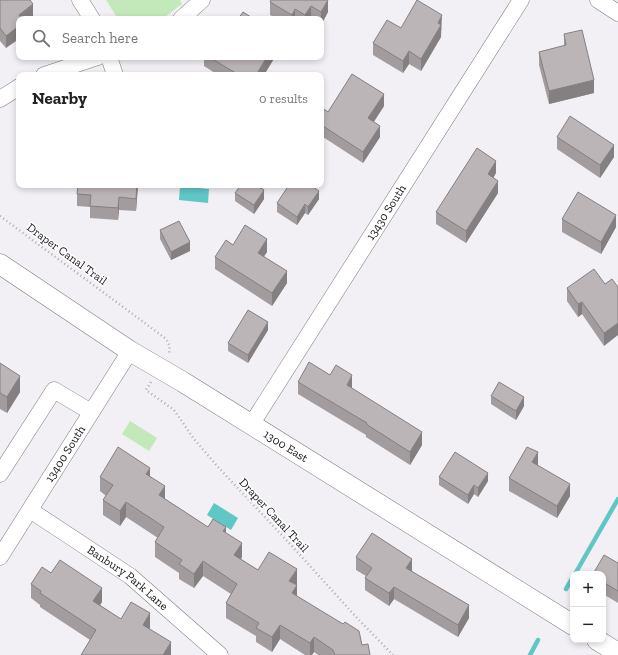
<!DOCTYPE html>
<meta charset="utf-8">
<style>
:root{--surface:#fff;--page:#f2f2f2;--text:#222;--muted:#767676;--line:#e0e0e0}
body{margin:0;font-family:"Zilla Slab",serif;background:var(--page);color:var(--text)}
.controls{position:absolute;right:12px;bottom:12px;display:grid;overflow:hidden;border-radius:8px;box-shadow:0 2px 6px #0003}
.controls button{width:36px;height:36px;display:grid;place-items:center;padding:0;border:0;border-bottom:1px solid var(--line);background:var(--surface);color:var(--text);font:20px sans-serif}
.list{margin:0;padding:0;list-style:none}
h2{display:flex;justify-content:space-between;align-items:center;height:52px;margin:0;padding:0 16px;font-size:17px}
h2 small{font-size:13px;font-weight:400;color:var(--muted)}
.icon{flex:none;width:22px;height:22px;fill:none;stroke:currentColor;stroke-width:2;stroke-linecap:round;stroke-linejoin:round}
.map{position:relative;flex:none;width:618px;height:655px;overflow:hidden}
.search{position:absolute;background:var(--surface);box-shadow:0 2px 6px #0003;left:16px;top:16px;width:308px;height:44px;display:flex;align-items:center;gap:10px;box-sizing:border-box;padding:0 14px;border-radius:8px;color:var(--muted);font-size:15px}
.panel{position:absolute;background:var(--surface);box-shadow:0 2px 6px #0003;left:16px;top:72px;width:308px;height:116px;border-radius:8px}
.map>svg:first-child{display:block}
.green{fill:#c3e9ba}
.water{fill:#60c7c7}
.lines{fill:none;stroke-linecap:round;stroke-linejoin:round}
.stream{stroke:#60c7c7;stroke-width:4.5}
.minor-casing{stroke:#7d7b80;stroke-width:17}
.major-casing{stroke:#7d7b80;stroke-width:21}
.path{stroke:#aeacb1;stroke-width:2.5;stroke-dasharray:1 3;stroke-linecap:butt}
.minor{stroke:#fff;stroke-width:16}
.major{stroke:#fff;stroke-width:20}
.wall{fill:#a29c9e}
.shaded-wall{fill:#847f81}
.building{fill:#bcb5b8;stroke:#847f81}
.labels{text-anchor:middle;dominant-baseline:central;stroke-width:3;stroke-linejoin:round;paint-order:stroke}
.street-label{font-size:12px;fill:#171619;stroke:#fff}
</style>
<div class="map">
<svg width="618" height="655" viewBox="0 0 618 655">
<rect width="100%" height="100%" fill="#f2eff5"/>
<path class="green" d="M 106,0 L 180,0 L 182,4 L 162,19 L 118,19 Z
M 130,421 L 157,438 L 149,451 L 122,434 Z"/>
<path class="water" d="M 180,186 L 209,189 L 208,203 L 179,200 Z
M 214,503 L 238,518 L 231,530 L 207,515 Z"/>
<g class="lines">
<path class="stream" d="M 575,574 L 618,499
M 566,589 L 573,577
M 530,655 L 538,640"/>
<g class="minor-casing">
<g id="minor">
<path d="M 80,0 L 92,19"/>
<path d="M 598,0 L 618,13"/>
<path d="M 181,19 L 202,0"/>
<path d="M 109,57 L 115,75"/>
<path d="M 44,75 L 98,57"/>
<path d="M 0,99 L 19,87"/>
<path id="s1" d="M 251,425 L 521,0"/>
<path d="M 0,474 L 54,390 L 91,412"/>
<path id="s2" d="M 30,510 L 130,576 L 220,655"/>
<path id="s3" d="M 0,557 L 130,351"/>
</g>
</g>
<g class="major-casing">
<g id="major">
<path id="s4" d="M 0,264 L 130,351 L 183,382 L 573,625"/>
<path d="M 597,640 L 618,653"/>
</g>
</g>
<path class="path" d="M 0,216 L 165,338 C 170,344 170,347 169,355
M 151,382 L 146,390 L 174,410 L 194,439 L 218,467 L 291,545 L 357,618 L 393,655"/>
<use href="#minor" class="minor"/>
<use href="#major" class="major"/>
</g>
<path class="wall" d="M 0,0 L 33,17 L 30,19 L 19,19 L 6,48 L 0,41 Z
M 328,0 L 328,12 L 321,25 L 321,19 L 277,19 L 270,15 L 270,2 Z
M 401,28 L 442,28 L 441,29 L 441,37 L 421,71 L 409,64 L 403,73 L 373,55 L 373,43 Z
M 564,34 L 594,93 L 549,104 L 539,65 L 539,52 L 564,46 Z
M 204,57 L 275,57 L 264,75 L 218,75 L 204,66 Z
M 384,106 L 374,122 L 380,137 L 363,163 L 323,137 L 321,107 L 328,112 Z
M 557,137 L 614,157 L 600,178 L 557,149 Z
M 496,173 L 493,178 L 498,193 L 466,243 L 436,224 L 436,212 Z
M 138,185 L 136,211 L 119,210 L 118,220 L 90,218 L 90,207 L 77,206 L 77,194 Z
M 235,193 L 264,199 L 254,214 L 235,201 Z
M 319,199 L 308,215 L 305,213 L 297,225 L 277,212 L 277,203 Z
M 562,219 L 616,227 L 601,254 L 562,232 Z
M 160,230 L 190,251 L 171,260 L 160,239 Z
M 233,245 L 267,252 L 264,256 L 287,283 L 272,306 L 215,269 L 215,257 Z
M 605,284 L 604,346 L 582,314 L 578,317 L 567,301 L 567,288 Z
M 268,330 L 248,363 L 228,351 L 228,343 Z
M 0,363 L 20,392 L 7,413 L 0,409 Z
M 330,375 L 352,388 L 422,445 L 410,465 L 366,437 L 366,435 L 298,394 L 298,382 Z
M 491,396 L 524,406 L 516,420 L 491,404 Z
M 537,465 L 570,496 L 557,518 L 509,491 L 509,478 Z
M 150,476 L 165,499 L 208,527 L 226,533 L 242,557 L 241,559 L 258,570 L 297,584 L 296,585 L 297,596 L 362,645 L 370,655 L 318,655 L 314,652 L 312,655 L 305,655 L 280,639 L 272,652 L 256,642 L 256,636 L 226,618 L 226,603 L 231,594 L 203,576 L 194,588 L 179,579 L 179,573 L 155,557 L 155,542 L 158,538 L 126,517 L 120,526 L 103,515 L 103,500 L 106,496 L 100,491 L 100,477 Z
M 439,477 L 488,481 L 478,497 L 474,494 L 468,504 L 439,485 Z
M 356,557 L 412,571 L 469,618 L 458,637 L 394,599 L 389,606 L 365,590 L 365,578 L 366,576 L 356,570 Z
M 618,563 L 618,603 L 603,594 L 603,574 Z
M 51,573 L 102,602 L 100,605 L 121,619 L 150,628 L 149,629 L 171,655 L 90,640 L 40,607 L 40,605 L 31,598 L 31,584 Z"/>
<path class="shaded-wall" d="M 328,0 L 328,12 L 321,25 L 321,12 Z
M 33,4 L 33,17 L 30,19 L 19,19 L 19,39 L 6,48 L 6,36 L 19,15 Z
M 311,6 L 311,19 L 305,19 L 305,15 Z
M 295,9 L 295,19 L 292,19 L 292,15 Z
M 442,15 L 441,37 L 421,71 L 421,59 L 438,23 Z
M 409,51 L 409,64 L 403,73 L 403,61 Z
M 267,57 L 275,57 L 264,75 L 256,75 Z
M 594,80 L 594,93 L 549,104 L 549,91 Z
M 384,94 L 384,106 L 368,130 L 368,118 Z
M 323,126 L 323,137 L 321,140 L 321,129 Z
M 380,126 L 380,137 L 363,163 L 363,152 Z
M 614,145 L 614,157 L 600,178 L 600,165 Z
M 496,161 L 496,173 L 488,187 L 488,174 Z
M 498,181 L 498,193 L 466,243 L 466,231 Z
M 137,185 L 138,185 L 136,211 L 136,199 Z
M 264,190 L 264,199 L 254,214 L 254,205 Z
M 319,191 L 319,199 L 308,215 L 308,207 Z
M 119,197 L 119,210 L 118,220 L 118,208 Z
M 305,204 L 305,213 L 297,225 L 297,217 Z
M 616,215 L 616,227 L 601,254 L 601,242 Z
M 267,239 L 267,252 L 258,265 L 258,253 Z
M 190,242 L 190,251 L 171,260 L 171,252 Z
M 287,271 L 287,283 L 272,306 L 272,293 Z
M 582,302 L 582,314 L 578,317 L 578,304 Z
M 268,322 L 268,330 L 248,363 L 248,355 Z
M 618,323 L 618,335 L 604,346 L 604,333 Z
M 352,375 L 352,388 L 347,397 L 347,385 Z
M 20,376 L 20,392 L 7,413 L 7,397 Z
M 524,397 L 524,406 L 516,420 L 516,411 Z
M 422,432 L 422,445 L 410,465 L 410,452 Z
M 538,452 L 538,465 L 532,475 L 532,462 Z
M 150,468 L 150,482 L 146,474 Z
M 488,473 L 488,481 L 478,497 L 478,488 Z
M 570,484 L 570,496 L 557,518 L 557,506 Z
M 474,485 L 474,494 L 468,504 L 468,495 Z
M 165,486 L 165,500 L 159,495 Z
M 126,502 L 126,517 L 120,526 L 120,511 Z
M 226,527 L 226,542 L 223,531 Z
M 242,543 L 242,557 L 234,570 L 234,555 Z
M 412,559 L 412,572 L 406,568 Z
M 203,561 L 203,576 L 194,588 L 194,574 Z
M 297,569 L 297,584 L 289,596 L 289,581 Z
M 297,585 L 297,600 L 292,593 Z
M 394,587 L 394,599 L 389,606 L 389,593 Z
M 102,588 L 102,602 L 93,616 L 93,601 Z
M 469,605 L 469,618 L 458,637 L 458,625 Z
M 150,613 L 150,628 L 143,640 L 143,625 Z
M 280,625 L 280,639 L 272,652 L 272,637 Z
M 314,637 L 314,652 L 312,655 L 310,655 L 310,643 Z
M 171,642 L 171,655 L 163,655 Z"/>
<path class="building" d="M 0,0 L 30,0 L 33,4 L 19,15 L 22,19 L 19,19 L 19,26 L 6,36 L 0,28 Z
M 271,0 L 328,0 L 321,12 L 311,6 L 305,15 L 295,9 L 292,15 L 270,2 Z
M 417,0 L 442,15 L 438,23 L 441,25 L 421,59 L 409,51 L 403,61 L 373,43 L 387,20 L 401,28 Z
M 243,12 L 254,19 L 238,19 Z
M 582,30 L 594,80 L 549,91 L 539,52 L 566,45 L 564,34 Z
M 209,57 L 267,57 L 256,75 L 239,75 Z
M 352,74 L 384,94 L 368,118 L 380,126 L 363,152 L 323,126 L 321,129 L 321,107 L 328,112 Z
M 570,116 L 614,145 L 600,165 L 557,137 Z
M 477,148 L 496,161 L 488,174 L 498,181 L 466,231 L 436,212 Z
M 78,185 L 137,185 L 136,199 L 119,197 L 118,208 L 90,206 L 91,195 L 77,194 Z
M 241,185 L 256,185 L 264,190 L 254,205 L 235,193 Z
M 289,185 L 310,185 L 319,191 L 308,207 L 305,204 L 297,217 L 277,203 Z
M 578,192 L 616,215 L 601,242 L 562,219 Z
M 179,221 L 190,242 L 171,252 L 160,230 Z
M 245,225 L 267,239 L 258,253 L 287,271 L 272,293 L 215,257 L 226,240 L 233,245 Z
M 594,269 L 605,284 L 612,279 L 618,287 L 618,323 L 604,333 L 582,302 L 578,304 L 567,288 Z
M 248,310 L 268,322 L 248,355 L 228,343 Z
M 309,362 L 330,375 L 336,365 L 352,375 L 347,385 L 422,432 L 410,452 L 366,424 L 367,423 L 298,382 Z
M 0,363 L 20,376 L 7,397 L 0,393 Z
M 499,382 L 524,397 L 516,411 L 491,396 Z
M 118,447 L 150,468 L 146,474 L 165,486 L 159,495 L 208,527 L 213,519 L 226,527 L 223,531 L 242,543 L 234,555 L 258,570 L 269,552 L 297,569 L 289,581 L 297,585 L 292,593 L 343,624 L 345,622 L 359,631 L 362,645 L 368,644 L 370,655 L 335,655 L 333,650 L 314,637 L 310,643 L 280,625 L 272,637 L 256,628 L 259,623 L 226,603 L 237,584 L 203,561 L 194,574 L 179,564 L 182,560 L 155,542 L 164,527 L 126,502 L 120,511 L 103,500 L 113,485 L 100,477 Z
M 527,447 L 538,452 L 532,462 L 570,484 L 557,506 L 509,478 Z
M 455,452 L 488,473 L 478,488 L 474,485 L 468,495 L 439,477 Z
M 372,533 L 412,559 L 406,568 L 469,605 L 458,625 L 394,587 L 389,593 L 365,578 L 372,568 L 356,557 Z
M 604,555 L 618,563 L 618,591 L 603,582 L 603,574 L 593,574 Z
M 60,560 L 102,588 L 93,601 L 121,619 L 131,602 L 150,613 L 143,625 L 171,642 L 163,655 L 81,655 L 96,630 L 40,593 L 41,591 L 31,584 L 42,567 L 51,573 Z"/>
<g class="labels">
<g class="street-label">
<text stroke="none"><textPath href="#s1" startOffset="252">13430 South</textPath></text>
<text transform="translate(67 254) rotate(36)">Draper Canal Trail</text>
<text stroke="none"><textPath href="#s4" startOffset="339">1300 East</textPath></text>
<text stroke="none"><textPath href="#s3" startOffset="122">13400 South</textPath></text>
<text transform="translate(274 515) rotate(47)">Draper Canal Trail</text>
<text stroke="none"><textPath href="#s2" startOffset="119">Banbury Park Lane</textPath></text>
</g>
</g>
</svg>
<div class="controls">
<button>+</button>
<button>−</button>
</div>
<div class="search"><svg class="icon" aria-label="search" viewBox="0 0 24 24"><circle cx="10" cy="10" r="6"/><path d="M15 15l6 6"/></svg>Search here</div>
<section class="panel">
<h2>Nearby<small>0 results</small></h2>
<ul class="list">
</ul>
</section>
</div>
